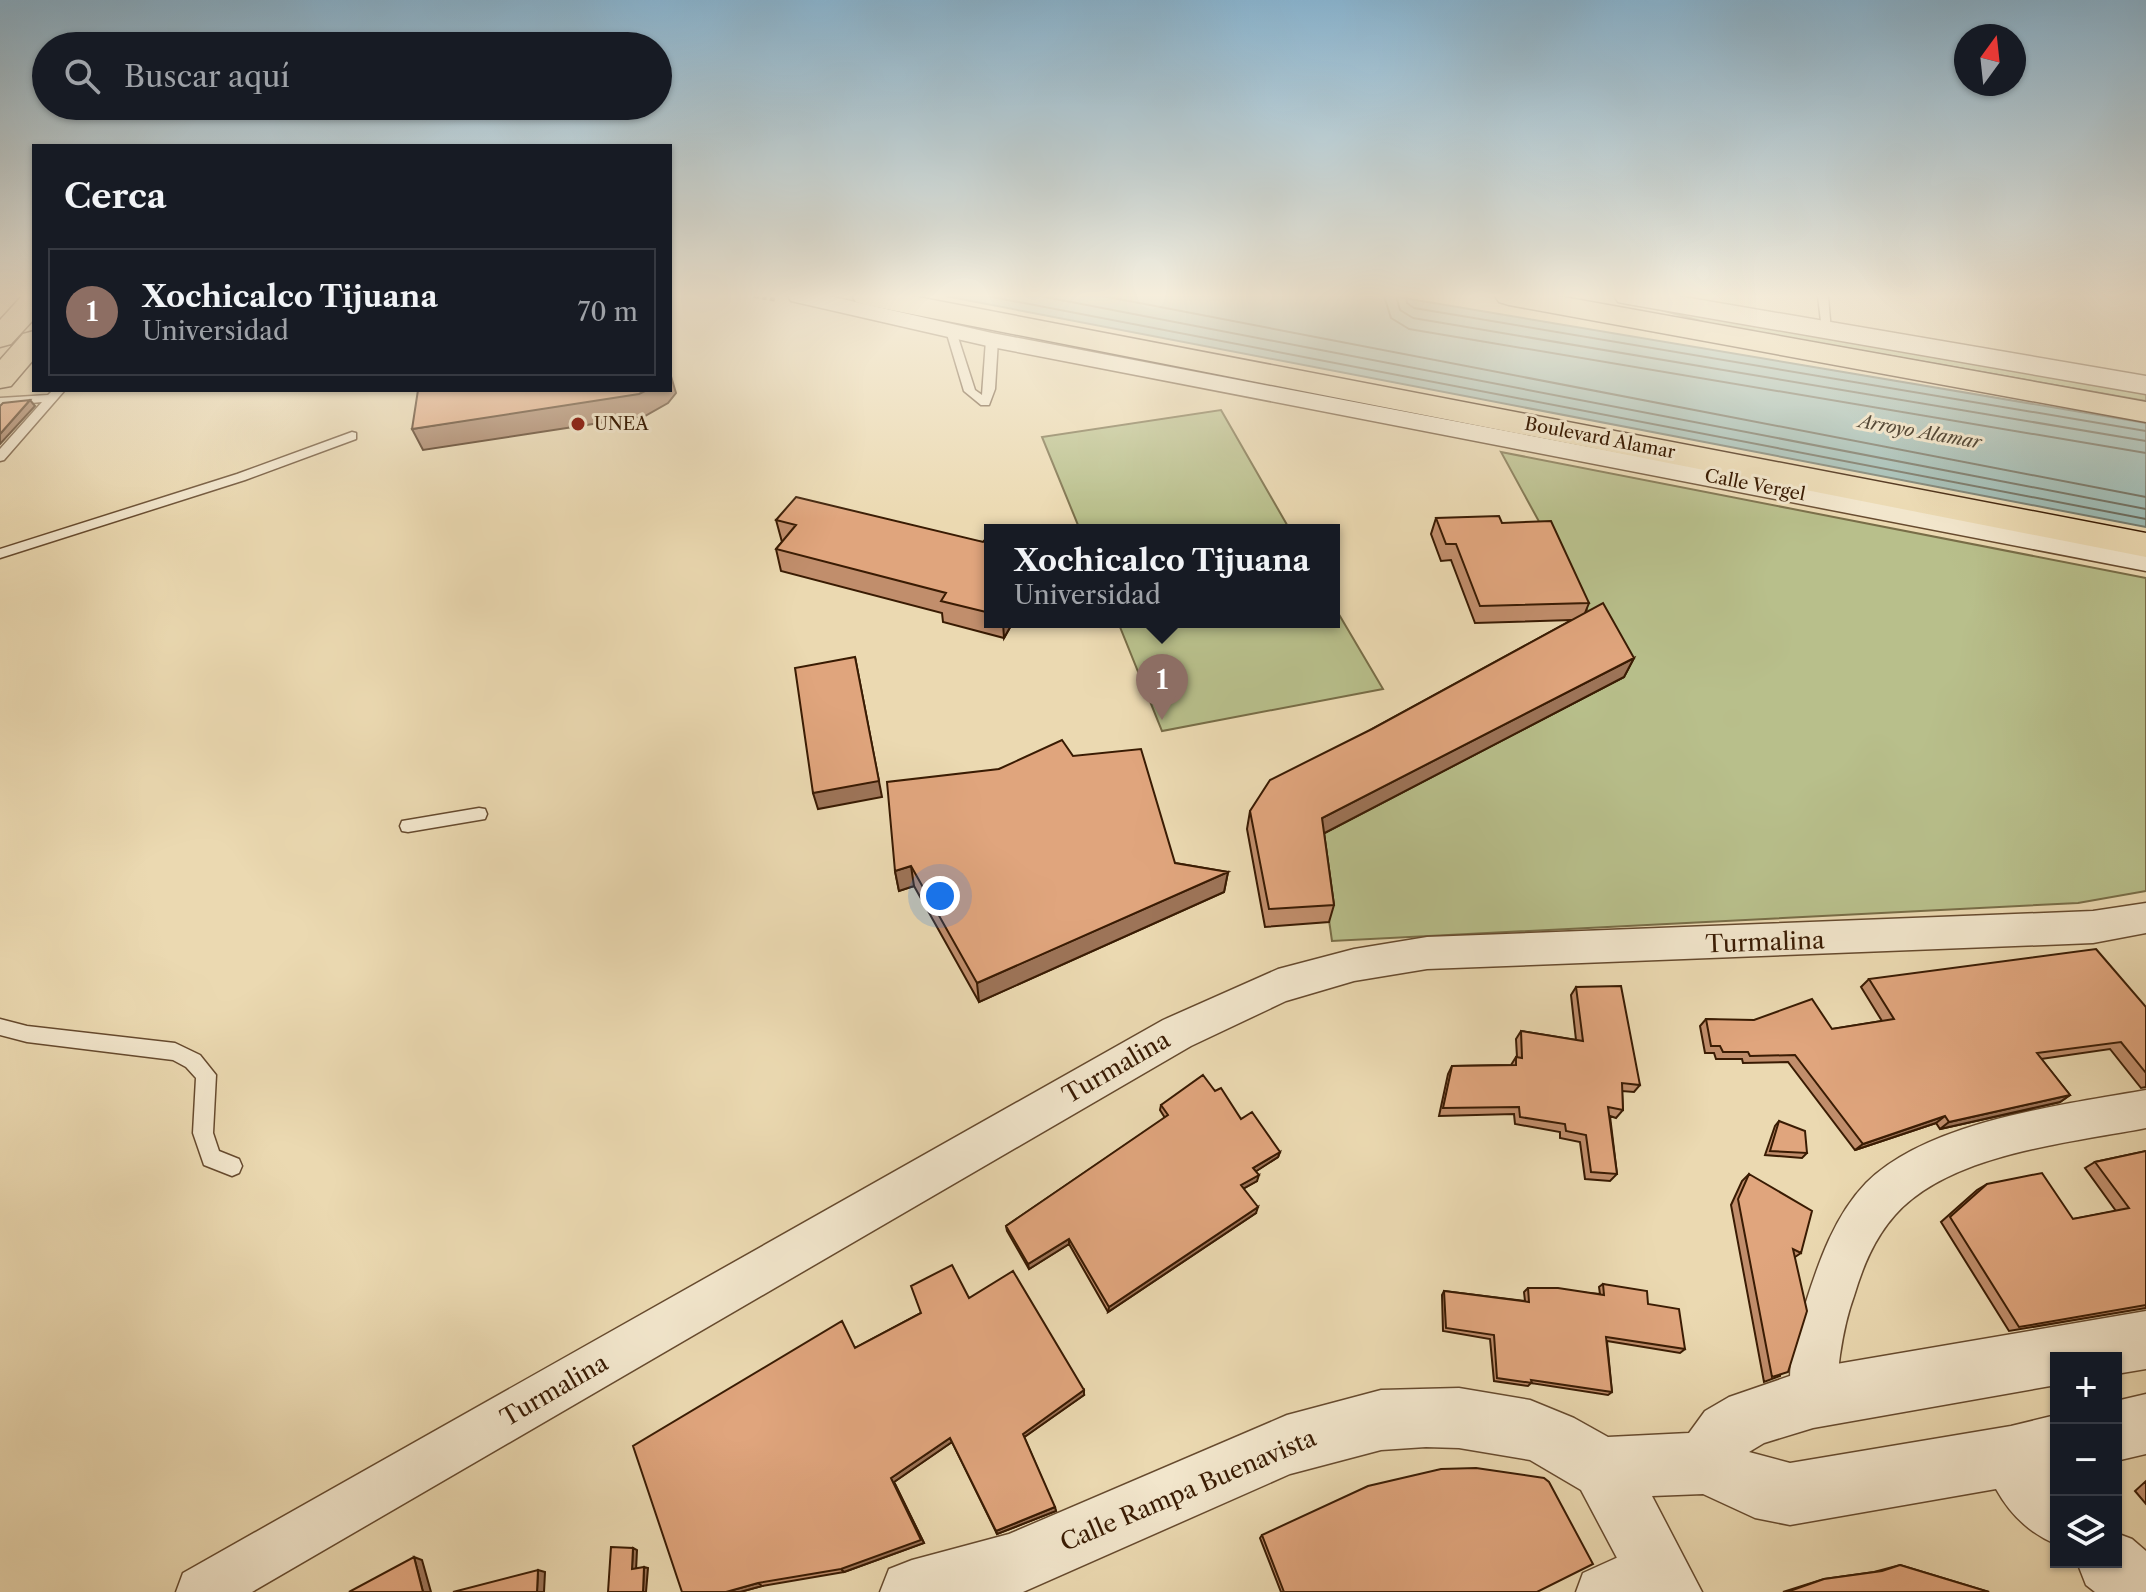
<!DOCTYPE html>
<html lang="es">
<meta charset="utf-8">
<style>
:root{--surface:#171b24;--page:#20242c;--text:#f1f3f6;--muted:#9ea1a6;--line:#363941;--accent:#c59692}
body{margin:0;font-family:"Libre Caslon Text",serif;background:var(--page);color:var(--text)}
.controls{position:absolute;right:24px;bottom:24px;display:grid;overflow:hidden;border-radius:0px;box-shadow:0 2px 6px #0004}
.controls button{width:72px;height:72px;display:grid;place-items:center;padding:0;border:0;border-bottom:2px solid var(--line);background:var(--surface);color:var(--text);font:40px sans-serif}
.compass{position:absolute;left:1954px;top:24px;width:72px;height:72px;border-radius:50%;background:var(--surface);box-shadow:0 2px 6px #0004;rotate:15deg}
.you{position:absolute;left:940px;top:896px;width:28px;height:28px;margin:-20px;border:6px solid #fff;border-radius:50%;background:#1a73e8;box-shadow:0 0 0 12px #1a73e833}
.badge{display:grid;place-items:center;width:52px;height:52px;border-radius:50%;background:var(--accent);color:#fff;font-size:26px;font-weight:700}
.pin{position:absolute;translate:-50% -66px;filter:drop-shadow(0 2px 4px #0008)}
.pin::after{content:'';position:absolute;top:42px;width:28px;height:24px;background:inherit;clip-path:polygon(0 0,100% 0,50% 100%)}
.popup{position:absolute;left:984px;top:524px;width:356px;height:104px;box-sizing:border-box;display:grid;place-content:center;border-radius:0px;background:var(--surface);filter:drop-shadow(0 2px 6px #0005);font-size:26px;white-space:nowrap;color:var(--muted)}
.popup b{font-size:30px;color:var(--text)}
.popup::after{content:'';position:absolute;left:50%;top:100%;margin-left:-16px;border:16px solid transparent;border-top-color:var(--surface)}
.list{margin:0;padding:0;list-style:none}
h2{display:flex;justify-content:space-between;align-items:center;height:104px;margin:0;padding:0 32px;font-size:34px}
h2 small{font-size:26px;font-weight:400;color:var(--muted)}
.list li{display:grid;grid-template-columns:52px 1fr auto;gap:24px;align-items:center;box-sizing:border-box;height:128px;margin:0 16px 16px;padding:0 16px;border:2px solid var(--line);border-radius:0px}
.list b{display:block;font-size:30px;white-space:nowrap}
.list p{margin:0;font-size:26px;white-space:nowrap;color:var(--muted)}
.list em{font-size:26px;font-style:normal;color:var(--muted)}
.icon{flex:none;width:44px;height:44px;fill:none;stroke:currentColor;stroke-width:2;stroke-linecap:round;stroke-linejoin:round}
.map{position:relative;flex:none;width:2146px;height:1592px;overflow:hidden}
.search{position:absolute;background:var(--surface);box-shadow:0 2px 6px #0004;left:32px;top:32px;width:640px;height:88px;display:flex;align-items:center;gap:20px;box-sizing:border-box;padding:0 28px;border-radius:44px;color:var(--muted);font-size:30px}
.panel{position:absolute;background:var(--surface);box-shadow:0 2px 6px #0004;left:32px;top:144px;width:640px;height:248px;border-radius:0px}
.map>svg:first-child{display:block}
.green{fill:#b8bf8b;stroke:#786d47;stroke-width:2}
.water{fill:#9ab9b3;stroke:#737a6d;stroke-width:2}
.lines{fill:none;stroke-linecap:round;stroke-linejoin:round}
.shore{stroke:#6a6a5b;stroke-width:2}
.service-casing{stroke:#664a2e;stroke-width:3}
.minor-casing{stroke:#664a2e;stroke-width:3}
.tertiary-casing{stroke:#664a2e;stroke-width:3}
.trunk-casing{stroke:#391b03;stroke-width:3}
.path{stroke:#391b03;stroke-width:4;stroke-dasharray:5 3;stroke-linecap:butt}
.service{fill:#f2e6cc;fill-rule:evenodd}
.minor{fill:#f2e6cc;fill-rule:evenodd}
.tertiary{fill:#f2e6cc;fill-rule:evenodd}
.trunk{fill:#ebd9b1;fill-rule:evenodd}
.wall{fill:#c18e6c;stroke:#391b03;stroke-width:2}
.shaded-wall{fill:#9d7458;stroke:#391b03;stroke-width:2}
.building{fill:#e0a57d;stroke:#391b03;stroke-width:2}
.poi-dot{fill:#8f2418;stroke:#f2e6cc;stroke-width:3}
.labels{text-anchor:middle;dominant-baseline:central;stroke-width:6;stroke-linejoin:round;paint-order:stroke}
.far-poi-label{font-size:18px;fill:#391b03;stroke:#f2e6cc;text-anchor:start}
.far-water-label{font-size:18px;font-style:italic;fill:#564a38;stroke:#f2e6cc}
.far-street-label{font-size:18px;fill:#391b03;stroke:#f2e6cc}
.near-street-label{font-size:24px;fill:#391b03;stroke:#f2e6cc}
</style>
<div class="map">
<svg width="2146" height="1592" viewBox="0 0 2146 1592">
<rect width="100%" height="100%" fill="#ebd9b1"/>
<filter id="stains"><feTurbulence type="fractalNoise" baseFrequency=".0025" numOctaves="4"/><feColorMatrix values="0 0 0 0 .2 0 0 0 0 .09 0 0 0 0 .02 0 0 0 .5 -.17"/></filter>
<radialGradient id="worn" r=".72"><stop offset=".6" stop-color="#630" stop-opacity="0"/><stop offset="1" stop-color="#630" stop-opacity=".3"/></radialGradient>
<path class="green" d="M 1643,305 L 2146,392 L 2146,401 L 1715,325 Z
M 1221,410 L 1290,530 L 1080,530 L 1042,437 Z
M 1501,452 L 2146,578 L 2146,891 L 2078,903 L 1332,941 L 1317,837 L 1624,677 Z
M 1334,606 L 1383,689 L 1162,731 L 1118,622 L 1334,622 Z"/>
<path class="water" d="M 945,296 L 1392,296 L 2146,423 L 2146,527 Z"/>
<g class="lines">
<path class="shore" d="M 987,296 L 2146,519
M 1040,296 L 2146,509
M 1103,296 L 2146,497
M 1384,296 L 1391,318 L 1409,329 L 2146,453
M 1396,296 L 1400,310 L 1413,318 L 2146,441
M 1406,296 L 1407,303 L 1414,308 L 2146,431"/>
<g class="service-casing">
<path id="service" d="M 1818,296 L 1828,296 L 1831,332 L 1822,330 Z
M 947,329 L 956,331 L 975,390 L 982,395 L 986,340 L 992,337 L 998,340 L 995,389 L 989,405 L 981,405 L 964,391 L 946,331 Z
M 53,390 L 65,390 L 4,460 L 0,461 L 0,449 L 42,402 L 0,406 L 0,398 L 48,395 Z
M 352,432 L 356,433 L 356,439 L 245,480 L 0,558 L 0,549 L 237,474 Z
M 479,808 L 485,809 L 487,814 L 485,819 L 479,820 L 408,832 L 402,831 L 400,826 L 402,821 L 408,820 Z
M 0,1019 L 27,1026 L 175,1043 L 200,1055 L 216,1075 L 213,1133 L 219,1151 L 239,1159 L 242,1166 L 239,1173 L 232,1176 L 204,1165 L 193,1133 L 196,1078 L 186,1067 L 173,1060 L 27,1042 L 0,1035 Z"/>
</g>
<g class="minor-casing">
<path id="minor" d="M 788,296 L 829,296 L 992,333 L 2146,553 L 2146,571 L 992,347 L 791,301 Z
M 2146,903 L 2146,933 L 2093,943 L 1427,969 L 1354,981 L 1286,1001 L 1191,1046 L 252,1592 L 176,1592 L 183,1573 L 1163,1020 L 1278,969 L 1354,949 L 1427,937 L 2093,911 Z
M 2146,1090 L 2146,1128 C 2070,1143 1950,1153 1895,1215 C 1874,1239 1863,1266 1854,1296 C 1847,1315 1843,1335 1840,1355 C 1837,1376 1838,1395 1830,1415 L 1813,1422 L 1796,1415 C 1782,1381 1795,1337 1806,1302 C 1819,1261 1835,1215 1866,1183 C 1928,1121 2062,1105 2146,1090 Z
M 1656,1540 L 1674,1548 L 1682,1566 L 1674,1584 L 1659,1592 L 1576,1592 L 1583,1573 Z"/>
</g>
<g class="tertiary-casing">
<path id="tertiary" d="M 1614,296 L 1678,296 L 2146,376 L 2146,394 L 1628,304 L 1618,302 Z
M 2146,1311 L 2146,1369 L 2116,1374 L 2116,1358 L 2056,1358 L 2056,1385 L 1813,1428 L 1764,1443 L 1749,1452 L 1790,1463 L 2011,1426 L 2056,1415 L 2056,1544 C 2029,1533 2010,1514 1996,1489 L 1790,1525 L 1755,1518 L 1703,1494 L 1652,1496 L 1702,1592 L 1635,1592 L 1581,1490 L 1530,1460 L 1459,1448 L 1426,1447 L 1381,1450 L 1290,1474 L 1023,1592 L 880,1592 L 889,1569 L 912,1560 L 1009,1534 L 1287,1415 L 1381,1390 L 1459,1388 L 1530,1400 L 1574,1418 L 1608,1437 L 1689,1433 L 1705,1411 L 1729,1397 L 1813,1368 Z
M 2146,1394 L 2146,1454 L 2116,1461 L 2116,1401 Z
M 2116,1533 L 2132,1539 L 2146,1551 L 2146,1592 L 2095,1592 L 2086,1585 L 2077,1562 L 2116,1562 Z"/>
</g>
<g class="trunk-casing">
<path id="trunk" d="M 22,296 L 34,296 L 34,319 L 11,344 L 0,347 L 0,320 Z
M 852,296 L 912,296 L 2146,533 L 2146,557 L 866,305 L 856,302 Z
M 1495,296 L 1558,296 L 2146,402 L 2146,422 L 1509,305 L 1499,302 Z
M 34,331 L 34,359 L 11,386 L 0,388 L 0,360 L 23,334 Z"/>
</g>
<path class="path" d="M 754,296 L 777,300"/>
<use href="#service" class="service"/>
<use href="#minor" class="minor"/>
<use href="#tertiary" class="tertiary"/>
<use href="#trunk" class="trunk"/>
</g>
<path class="wall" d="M 1436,518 L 1502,523 L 1589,603 L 1585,613 L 1634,658 L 1624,677 L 1324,833 L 1334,905 L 1329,922 L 1265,927 L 1247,829 L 1250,811 L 1372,729 L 1572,620 L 1475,623 L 1451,560 L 1441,561 L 1431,534 Z
M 776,520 L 983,542 L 990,537 L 990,622 L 1013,622 L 1004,638 L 943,622 L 942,613 L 781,571 L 776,549 L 782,542 Z
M 1073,756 L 1175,863 L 1228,872 L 1224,892 L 979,1002 L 914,886 L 899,891 L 895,871 L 999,769 Z
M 1869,979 L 2146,1007 L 2146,1087 L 2141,1088 L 2110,1049 L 2041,1059 L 2070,1095 L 2060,1102 L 1940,1129 L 1936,1123 L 1855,1150 L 1788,1062 L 1743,1063 L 1742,1059 L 1716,1059 L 1714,1053 L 1705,1053 L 1700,1026 L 1706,1019 L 1832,1029 L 1882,1021 L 1861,987 Z
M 1576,987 L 1640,1085 L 1634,1092 L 1622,1091 L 1623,1110 L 1616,1118 L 1610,1116 L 1617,1174 L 1610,1181 L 1585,1179 L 1580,1142 L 1560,1138 L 1560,1132 L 1515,1124 L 1514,1114 L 1439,1116 L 1448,1074 L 1452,1066 L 1511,1065 L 1516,1057 L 1517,1057 L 1516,1039 L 1521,1031 L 1576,1040 L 1571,995 Z
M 1215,1091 L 1241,1119 L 1280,1152 L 1278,1157 L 1256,1171 L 1257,1181 L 1243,1189 L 1256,1213 L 1108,1312 L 1069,1244 L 1029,1269 L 1007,1231 L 1006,1226 L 1165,1118 L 1160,1110 L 1161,1105 Z
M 1779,1121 L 1807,1153 L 1802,1158 L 1765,1155 L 1775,1126 Z
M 2146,1151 L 2146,1308 L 2009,1331 L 1941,1222 L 1977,1190 L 1987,1184 L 2073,1219 L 2116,1211 L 2085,1168 L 2095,1162 Z
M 1749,1174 L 1801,1253 L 1795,1257 L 1780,1376 L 1764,1382 L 1731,1205 L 1742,1181 Z
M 1603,1284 L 1648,1304 L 1685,1349 L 1680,1353 L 1607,1341 L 1612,1392 L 1608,1395 L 1531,1383 L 1528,1386 L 1494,1381 L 1490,1339 L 1443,1331 L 1442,1295 L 1444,1291 L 1525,1301 L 1524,1292 L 1528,1288 L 1600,1294 L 1599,1287 Z
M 969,1298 L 1084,1395 L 1024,1437 L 1056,1511 L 997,1534 L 952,1442 L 894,1482 L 924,1543 L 844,1572 L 762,1586 L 740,1592 L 682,1592 L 855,1348 L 921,1313 Z
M 2146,1481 L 2146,1504 L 2135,1491 Z
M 1262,1535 L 1537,1592 L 1281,1592 L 1260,1538 Z
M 1900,1565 L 1989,1592 L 1783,1592 L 1824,1579 L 1874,1572 Z"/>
<path class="shaded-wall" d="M 670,373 L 676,393 L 668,403 L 645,416 L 423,450 L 412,429 L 647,390 L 670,390 Z
M 30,400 L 35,406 L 0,444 L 0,434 Z
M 1003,622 L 1013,622 L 1004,638 Z
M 855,657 L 882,797 L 818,809 L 813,793 Z
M 1634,658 L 1624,677 L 1317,837 L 1322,818 Z
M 911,866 L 914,886 L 899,891 L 895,871 Z
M 1228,872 L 1224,892 L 979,1002 L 977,983 Z
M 2070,1095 L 2060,1102 L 1940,1129 L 1949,1122 Z
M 1945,1116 L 1936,1123 L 1855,1150 L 1863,1144 Z
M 1280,1152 L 1278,1157 L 1252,1174 L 1253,1168 Z
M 1259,1175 L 1257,1181 L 1239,1191 L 1241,1185 Z
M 1258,1207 L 1256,1213 L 1108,1312 L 1109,1307 Z
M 1069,1239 L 1069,1244 L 1029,1269 L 1028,1264 Z
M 1084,1390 L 1084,1395 L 1023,1438 L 1023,1434 Z
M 950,1438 L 952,1442 L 894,1482 L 924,1543 L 844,1572 L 841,1569 L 891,1478 Z
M 1055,1507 L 1056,1511 L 997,1534 L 996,1531 Z
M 633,1548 L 637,1550 L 636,1571 L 632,1569 Z
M 414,1557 L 422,1560 L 431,1592 L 423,1592 Z
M 644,1567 L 648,1568 L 646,1592 L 643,1592 Z
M 538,1570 L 545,1572 L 544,1592 L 537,1592 Z
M 758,1583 L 762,1586 L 740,1592 L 726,1592 Z"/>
<path class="building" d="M 418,390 L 647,390 L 639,394 L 412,429 Z
M 30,400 L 0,434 L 0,406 L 3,403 Z
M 796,497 L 983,542 L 987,537 L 990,537 L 990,613 L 941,601 L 946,593 L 776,549 L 796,525 L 776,520 Z
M 1499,516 L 1502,523 L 1551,521 L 1589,603 L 1480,606 L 1456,544 L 1446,544 L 1436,518 Z
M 1603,603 L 1634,658 L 1322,818 L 1334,905 L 1269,909 L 1250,811 L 1270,780 L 1372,729 Z
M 855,657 L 879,781 L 813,793 L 795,668 Z
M 1062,740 L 1073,756 L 1141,749 L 1175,863 L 1228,872 L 977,983 L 911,866 L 895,871 L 887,782 L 999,769 Z
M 2096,949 L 2146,1007 L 2146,1073 L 2121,1042 L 2037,1053 L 2070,1095 L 1949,1122 L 1945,1116 L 1863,1144 L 1795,1055 L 1750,1056 L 1748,1052 L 1723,1052 L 1720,1046 L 1711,1046 L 1706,1019 L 1754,1020 L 1812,999 L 1832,1029 L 1894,1019 L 1869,979 Z
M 1621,986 L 1640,1085 L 1622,1083 L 1623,1110 L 1608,1107 L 1617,1174 L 1591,1172 L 1586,1135 L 1566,1131 L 1565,1124 L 1520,1117 L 1519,1107 L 1443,1108 L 1452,1066 L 1516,1065 L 1516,1057 L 1522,1058 L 1521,1031 L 1583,1041 L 1576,987 Z
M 1203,1075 L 1215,1091 L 1221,1088 L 1241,1119 L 1252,1112 L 1280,1152 L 1253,1168 L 1259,1175 L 1241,1185 L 1258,1207 L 1109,1307 L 1069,1239 L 1028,1264 L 1006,1226 L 1168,1115 L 1161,1105 Z
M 1779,1121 L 1805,1131 L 1807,1153 L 1770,1151 Z
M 2146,1151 L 2146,1305 L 2019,1327 L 1950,1217 L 1987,1184 L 2042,1173 L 2073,1219 L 2129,1208 L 2095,1162 Z
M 1749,1174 L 1812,1211 L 1801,1253 L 1793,1249 L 1807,1311 L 1788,1372 L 1772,1377 L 1738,1199 Z
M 952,1265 L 969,1298 L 1013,1271 L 1084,1390 L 1023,1434 L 1055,1507 L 996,1531 L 950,1438 L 891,1478 L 921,1540 L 841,1569 L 758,1583 L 726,1592 L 682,1592 L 633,1446 L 842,1321 L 855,1348 L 921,1313 L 911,1286 Z
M 1603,1284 L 1647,1291 L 1648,1304 L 1679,1309 L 1685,1349 L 1606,1337 L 1612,1392 L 1531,1380 L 1532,1383 L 1497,1378 L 1494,1335 L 1446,1328 L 1444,1291 L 1529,1302 L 1528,1288 L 1558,1288 L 1604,1295 Z
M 1476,1468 L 1544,1478 L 1549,1482 L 1593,1564 L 1537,1592 L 1284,1592 L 1262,1535 L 1368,1486 L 1441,1469 Z
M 611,1547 L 633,1548 L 632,1569 L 644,1567 L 643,1592 L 608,1592 Z
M 414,1557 L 423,1592 L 349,1592 Z
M 1900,1565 L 1989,1592 L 1787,1592 L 1824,1579 L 1882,1571 Z
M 538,1570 L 537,1592 L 453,1592 Z"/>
<linearGradient id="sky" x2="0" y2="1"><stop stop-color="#89b6d3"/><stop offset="0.57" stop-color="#f6eedc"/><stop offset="1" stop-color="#f6eedc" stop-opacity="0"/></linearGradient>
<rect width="2146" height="519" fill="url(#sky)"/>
<circle class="poi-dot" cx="578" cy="424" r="8"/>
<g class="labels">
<g class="far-poi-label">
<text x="594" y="424">UNEA</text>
</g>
<g class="far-water-label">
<text transform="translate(1920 432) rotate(10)">Arroyo Alamar</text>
</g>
<g class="far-street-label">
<text transform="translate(1600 438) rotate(11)">Boulevard Alamar</text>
<text transform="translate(1755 485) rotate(11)">Calle Vergel</text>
</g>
<g class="near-street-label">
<text transform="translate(1765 942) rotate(-2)">Turmalina</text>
<text transform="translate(1116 1067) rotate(-30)">Turmalina</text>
<text transform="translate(554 1390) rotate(-30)">Turmalina</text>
<text transform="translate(1188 1490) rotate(-23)">Calle Rampa Buenavista</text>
</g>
</g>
<rect width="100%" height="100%" filter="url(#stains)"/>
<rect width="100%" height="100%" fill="url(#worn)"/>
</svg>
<div class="controls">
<button>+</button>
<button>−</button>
<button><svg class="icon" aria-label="layers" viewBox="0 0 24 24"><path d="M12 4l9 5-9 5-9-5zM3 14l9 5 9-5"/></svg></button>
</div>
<svg class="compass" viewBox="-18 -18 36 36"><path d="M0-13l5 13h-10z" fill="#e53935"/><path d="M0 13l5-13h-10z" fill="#9ea1a6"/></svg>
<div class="you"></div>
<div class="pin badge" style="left:1162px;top:720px;background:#8d6e63">1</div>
<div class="popup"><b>Xochicalco Tijuana</b>Universidad</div>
<div class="search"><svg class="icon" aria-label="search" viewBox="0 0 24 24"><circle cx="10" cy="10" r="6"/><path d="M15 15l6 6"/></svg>Buscar aquí</div>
<section class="panel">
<h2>Cerca<small></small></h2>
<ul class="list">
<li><span class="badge" style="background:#8d6e63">1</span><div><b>Xochicalco Tijuana</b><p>Universidad</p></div><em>70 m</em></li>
</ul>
</section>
</div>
